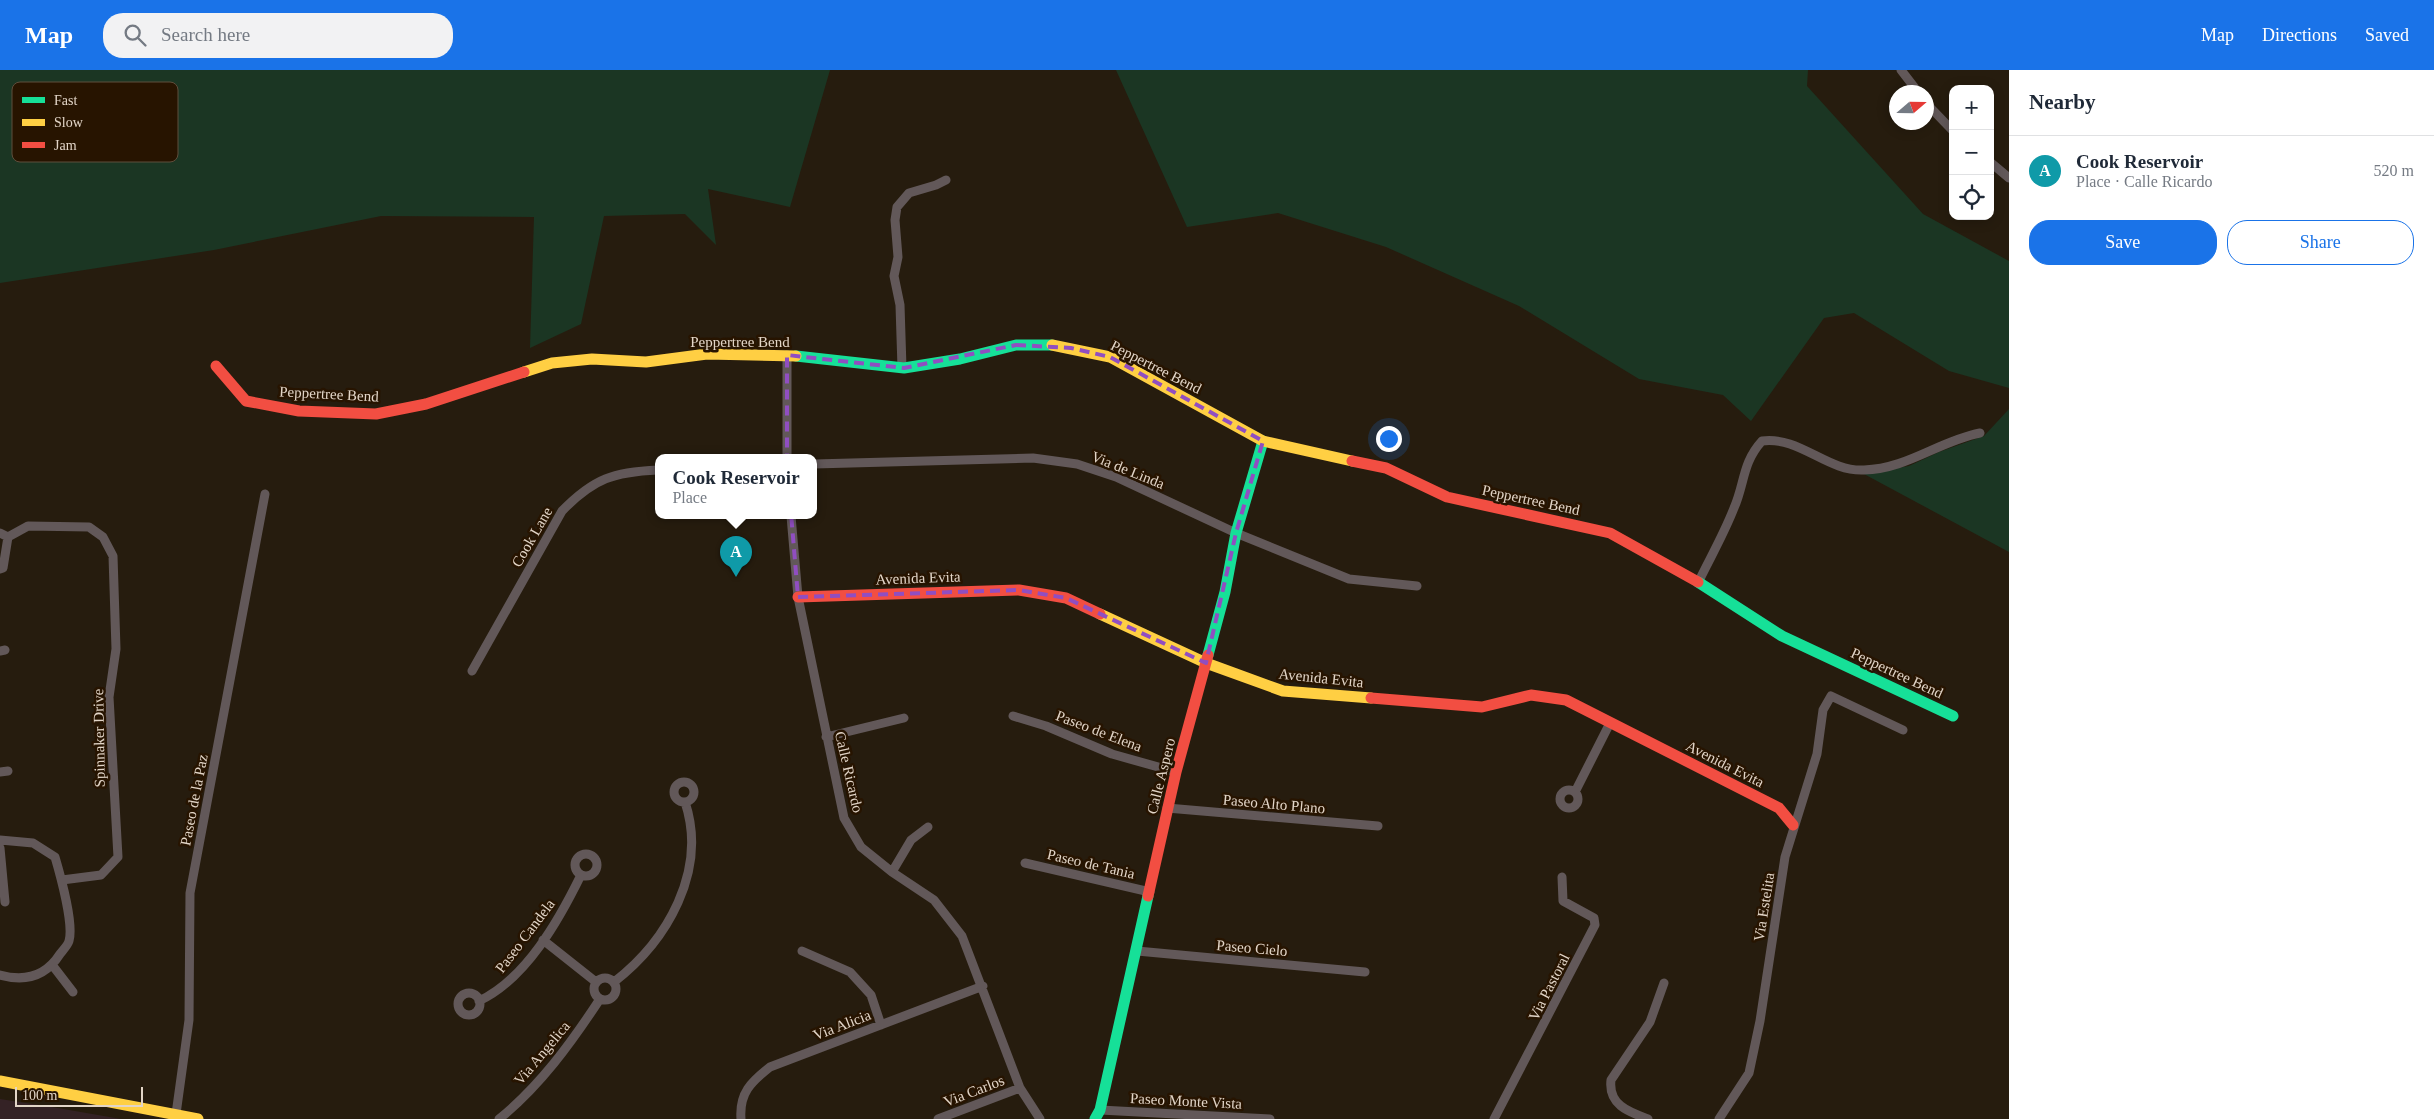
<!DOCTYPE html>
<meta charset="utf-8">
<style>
:root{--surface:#fff;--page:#f2f2f3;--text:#1f2937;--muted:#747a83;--line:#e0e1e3;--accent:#1a73e8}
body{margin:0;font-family:Georgia,serif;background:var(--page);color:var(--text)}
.controls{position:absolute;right:15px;top:15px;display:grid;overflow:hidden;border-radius:10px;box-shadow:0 2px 12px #0003}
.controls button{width:45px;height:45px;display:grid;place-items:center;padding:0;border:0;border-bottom:1px solid var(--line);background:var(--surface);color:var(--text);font:25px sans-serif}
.compass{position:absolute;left:1889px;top:15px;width:45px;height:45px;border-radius:50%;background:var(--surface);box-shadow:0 2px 12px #0003;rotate:70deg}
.scale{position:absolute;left:15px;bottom:12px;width:128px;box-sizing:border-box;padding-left:5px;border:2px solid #e2d5c7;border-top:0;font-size:14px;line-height:18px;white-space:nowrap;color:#e2d5c7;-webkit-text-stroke:4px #271400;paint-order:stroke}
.you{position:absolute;left:1388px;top:368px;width:18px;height:18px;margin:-12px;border:4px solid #fff;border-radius:50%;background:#1a73e8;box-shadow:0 0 0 8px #1a73e833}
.badge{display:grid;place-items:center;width:32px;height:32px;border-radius:50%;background:var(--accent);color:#fff;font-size:16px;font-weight:700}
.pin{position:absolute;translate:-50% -41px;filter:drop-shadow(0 1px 2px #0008)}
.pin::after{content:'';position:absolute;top:26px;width:18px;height:15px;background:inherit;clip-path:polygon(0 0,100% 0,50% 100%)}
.popup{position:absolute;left:655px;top:384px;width:162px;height:65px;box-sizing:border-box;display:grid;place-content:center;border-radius:10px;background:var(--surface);filter:drop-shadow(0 1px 4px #0005);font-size:16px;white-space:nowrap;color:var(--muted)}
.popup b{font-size:19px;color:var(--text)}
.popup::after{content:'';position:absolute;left:50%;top:100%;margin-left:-10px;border:10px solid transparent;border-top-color:var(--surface)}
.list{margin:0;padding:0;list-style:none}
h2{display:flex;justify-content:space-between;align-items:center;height:65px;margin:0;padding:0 20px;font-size:21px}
h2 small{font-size:16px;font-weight:400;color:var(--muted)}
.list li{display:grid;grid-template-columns:32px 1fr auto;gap:15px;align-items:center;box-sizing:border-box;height:70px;padding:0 20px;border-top:1px solid var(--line)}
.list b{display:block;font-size:19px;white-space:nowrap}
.list p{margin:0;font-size:16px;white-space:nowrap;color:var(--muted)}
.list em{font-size:16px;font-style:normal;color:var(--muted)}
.actions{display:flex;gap:10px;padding:15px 20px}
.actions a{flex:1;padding:11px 0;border:1px solid var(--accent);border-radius:20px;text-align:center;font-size:18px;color:var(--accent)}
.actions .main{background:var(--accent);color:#fff}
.icon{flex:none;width:28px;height:28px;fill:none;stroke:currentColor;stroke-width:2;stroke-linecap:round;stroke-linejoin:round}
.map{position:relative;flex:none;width:2009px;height:1049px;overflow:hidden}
header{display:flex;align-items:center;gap:30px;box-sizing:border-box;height:70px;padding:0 25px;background:var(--accent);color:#fff}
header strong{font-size:24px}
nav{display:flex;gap:28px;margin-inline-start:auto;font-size:18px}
.search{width:350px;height:45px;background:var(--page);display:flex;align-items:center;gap:12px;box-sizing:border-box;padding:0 18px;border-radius:20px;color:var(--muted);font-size:19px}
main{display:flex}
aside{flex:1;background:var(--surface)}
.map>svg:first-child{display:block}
.education{fill:#342225}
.green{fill:#1b3623}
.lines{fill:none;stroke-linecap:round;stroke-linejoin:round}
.street{stroke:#625859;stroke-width:9}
.fast{stroke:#16e098;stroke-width:11}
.slow{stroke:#ffcf43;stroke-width:11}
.jam{stroke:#f24e42;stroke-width:11}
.marked{fill:none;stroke:#904ec1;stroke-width:4;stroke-dasharray:10 6;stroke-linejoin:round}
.labels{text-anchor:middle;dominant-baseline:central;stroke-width:5;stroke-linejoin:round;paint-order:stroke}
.street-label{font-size:15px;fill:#e2d5c7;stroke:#271400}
.key{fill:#271400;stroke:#5f4e3c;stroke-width:1}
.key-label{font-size:14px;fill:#e2d5c7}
</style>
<header>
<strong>Map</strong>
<div class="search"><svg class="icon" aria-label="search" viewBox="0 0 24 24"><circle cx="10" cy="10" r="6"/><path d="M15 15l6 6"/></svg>Search here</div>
<nav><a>Map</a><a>Directions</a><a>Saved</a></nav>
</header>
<main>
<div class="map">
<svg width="2009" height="1049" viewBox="0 0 2009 1049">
<rect width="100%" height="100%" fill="#261c0e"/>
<path class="education" d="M 0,1029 L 52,1037 L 121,1049 L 0,1049 Z"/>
<path class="green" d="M 0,0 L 830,0 L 790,137 L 708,119 L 716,175 L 685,144 L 604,146 L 581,254 L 530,278 L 534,147 L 381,146 L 214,180 L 0,213 Z
M 1116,0 L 1808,0 L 1807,16 L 1923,144 L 2009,191 L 2009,318 L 1949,301 L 1854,243 L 1824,248 L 1751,351 L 1723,325 L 1639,309 L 1519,236 L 1386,177 L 1278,143 L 1187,157 Z
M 2009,339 L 2009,482 L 1864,404 L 1909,396 L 1939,382 L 1984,366 Z"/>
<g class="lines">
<path class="street" d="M 1901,0 L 1918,22
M 1926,33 L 1953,61
M 1990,92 L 2009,108
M 787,285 L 787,388
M 902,298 L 900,235 L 894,206 L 898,187 L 895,150 L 897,137 L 909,123 L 936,115 L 946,110
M 814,394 L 1033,388 L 1077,394 L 1116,407 L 1236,463 L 1349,509 L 1417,516
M 791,446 L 798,527 L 844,748 L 861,777 L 892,802 L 934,830 L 962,866 L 1020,1018 L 1040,1049
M 0,463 L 8,467 L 28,456 L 89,457 L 103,467 L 113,486 L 116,579 L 109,627 L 118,787 L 101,805 L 62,810
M 0,499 L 3,498 L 8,467
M 1698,513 C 1710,488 1724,464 1734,438 C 1745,413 1742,393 1762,371 C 1800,366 1827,402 1864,400 C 1907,399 1939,371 1980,363
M 0,581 L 5,580
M 472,601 L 562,441 C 594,408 614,402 658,400
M 1013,646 L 1046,656 L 1112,684 L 1176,702
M 826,667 L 904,648
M 0,702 L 8,701
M674 722a10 10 0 1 1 20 0a10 10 0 1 1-20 0Z
M1560 729a9 9 0 1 1 18 0a9 9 0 1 1-18 0Z
M 1575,722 L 1610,653
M 1167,738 L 1378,756
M 0,770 L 33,773 L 55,787 C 60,804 74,854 69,871 C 68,875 63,880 60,884 C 46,906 25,912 0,905
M 0,778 L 5,832
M575 795a11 11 0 1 1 22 0a11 11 0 1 1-22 0Z
M 1025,793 L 1150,822
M 892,802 L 911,770 L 928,757
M 543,870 L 596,912
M 802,881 L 850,902 L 871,925 L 881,955
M 1137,881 L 1365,902
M 53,896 L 73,922
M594 919a11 11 0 1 1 22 0a11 11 0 1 1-22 0Z
M 614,912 C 667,871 708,801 685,732
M458 934a11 11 0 1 1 22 0a11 11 0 1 1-22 0Z
M 479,931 C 526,909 559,850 581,805
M 1100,1040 L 1270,1049
M 176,1044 L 189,950 L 190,823 L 265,424
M 499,1049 C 540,1016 571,973 600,929
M 741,1049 C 739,1023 751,1012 770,997 L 983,916
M 938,1049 L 1020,1018
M 1494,1049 L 1595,855 L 1594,848 L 1563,831 L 1562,807
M 1648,1049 C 1629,1042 1608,1035 1611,1010 L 1650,952 L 1664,913
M 1719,1049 L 1749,1003 L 1760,951 L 1785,787 L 1817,684 L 1823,640 L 1831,626 L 1903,660"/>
<path class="fast" d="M 796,286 L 904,298 L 960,289 L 1016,275 L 1052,275
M 1698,512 L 1782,566 L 1953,646
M 1208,585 L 1225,522 L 1236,463 L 1263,371
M 1095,1049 L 1100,1040 L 1148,826"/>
<path class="slow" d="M 1052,275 L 1110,287 L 1263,371 L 1352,391
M 524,302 L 552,293 L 592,289 L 646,292 L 707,284 L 796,286
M 1100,544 L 1206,593 L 1283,621 L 1371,628
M 0,1011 L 198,1049"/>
<path class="jam" d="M 216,296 L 246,331 L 299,341 L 376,344 L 426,334 L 524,302
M 1352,391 L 1386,398 L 1447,427 L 1610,463 L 1698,512
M 798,527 L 1019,520 L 1066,528 L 1100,544
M 1371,628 L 1482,637 L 1531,625 L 1566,630 L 1779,738 L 1793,755
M 1148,826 L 1176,702 L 1208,585"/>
</g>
<path class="marked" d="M 1016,275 L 1071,278 L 1110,287 L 1263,371 L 1236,463 L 1206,593 L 1066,528 L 1019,520 L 798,527 L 787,395 L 787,285 L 904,298 Z"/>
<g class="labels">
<g class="street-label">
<text x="740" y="272">Peppertree Bend</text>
<text transform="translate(1156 297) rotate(27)">Peppertree Bend</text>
<text transform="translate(329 324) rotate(3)">Peppertree Bend</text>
<text transform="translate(1128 400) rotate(22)">Via de Linda</text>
<text transform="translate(1531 430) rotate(12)">Peppertree Bend</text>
<text transform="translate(532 467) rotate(-60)">Cook Lane</text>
<text transform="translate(918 508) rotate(-2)">Avenida Evita</text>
<text transform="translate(1897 603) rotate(25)">Peppertree Bend</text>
<text transform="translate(1321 608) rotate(6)">Avenida Evita</text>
<text transform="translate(1099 661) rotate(21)">Paseo de Elena</text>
<text transform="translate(99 668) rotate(-91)">Spinnaker Drive</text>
<text transform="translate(1725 694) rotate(27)">Avenida Evita</text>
<text transform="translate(849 702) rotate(77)">Calle Ricardo</text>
<text transform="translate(1161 706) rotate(-76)">Calle Aspero</text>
<text transform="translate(194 730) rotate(-79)">Paseo de la Paz</text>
<text transform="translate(1274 734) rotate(5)">Paseo Alto Plano</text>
<text transform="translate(1091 794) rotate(13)">Paseo de Tania</text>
<text transform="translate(1764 837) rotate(-81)">Via Estelita</text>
<text transform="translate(525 866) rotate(-53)">Paseo Candela</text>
<text transform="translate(1252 878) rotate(5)">Paseo Cielo</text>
<text transform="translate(1549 917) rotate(-63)">Via Pastoral</text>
<text transform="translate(842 955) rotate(-21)">Via Alicia</text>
<text transform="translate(542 983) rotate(-50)">Via Angelica</text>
<text transform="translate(974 1021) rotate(-21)">Via Carlos</text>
<text transform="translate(1186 1031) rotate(3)">Paseo Monte Vista</text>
</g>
</g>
<rect x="12" y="12" width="166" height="80" rx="8" class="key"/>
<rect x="22" y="27" width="23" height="6" fill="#16e098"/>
<rect x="22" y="49" width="23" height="7" fill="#ffcf43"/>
<rect x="22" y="72" width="23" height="6" fill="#f24e42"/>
<g class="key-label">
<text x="54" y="35">Fast</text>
<text x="54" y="57">Slow</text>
<text x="54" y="80">Jam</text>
</g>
</svg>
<div class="controls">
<button>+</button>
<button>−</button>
<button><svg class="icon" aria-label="locate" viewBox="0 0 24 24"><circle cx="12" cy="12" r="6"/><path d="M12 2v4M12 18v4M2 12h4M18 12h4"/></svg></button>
</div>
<svg class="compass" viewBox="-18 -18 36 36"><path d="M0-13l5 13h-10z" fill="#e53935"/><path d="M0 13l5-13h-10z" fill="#747a83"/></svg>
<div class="scale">100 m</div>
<div class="you"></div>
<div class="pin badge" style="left:736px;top:507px;background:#0f9aa8">A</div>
<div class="popup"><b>Cook Reservoir</b>Place</div>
</div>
<aside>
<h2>Nearby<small></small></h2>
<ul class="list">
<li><span class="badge" style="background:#0f9aa8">A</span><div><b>Cook Reservoir</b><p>Place · Calle Ricardo</p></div><em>520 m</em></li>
</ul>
<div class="actions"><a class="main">Save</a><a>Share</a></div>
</aside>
</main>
